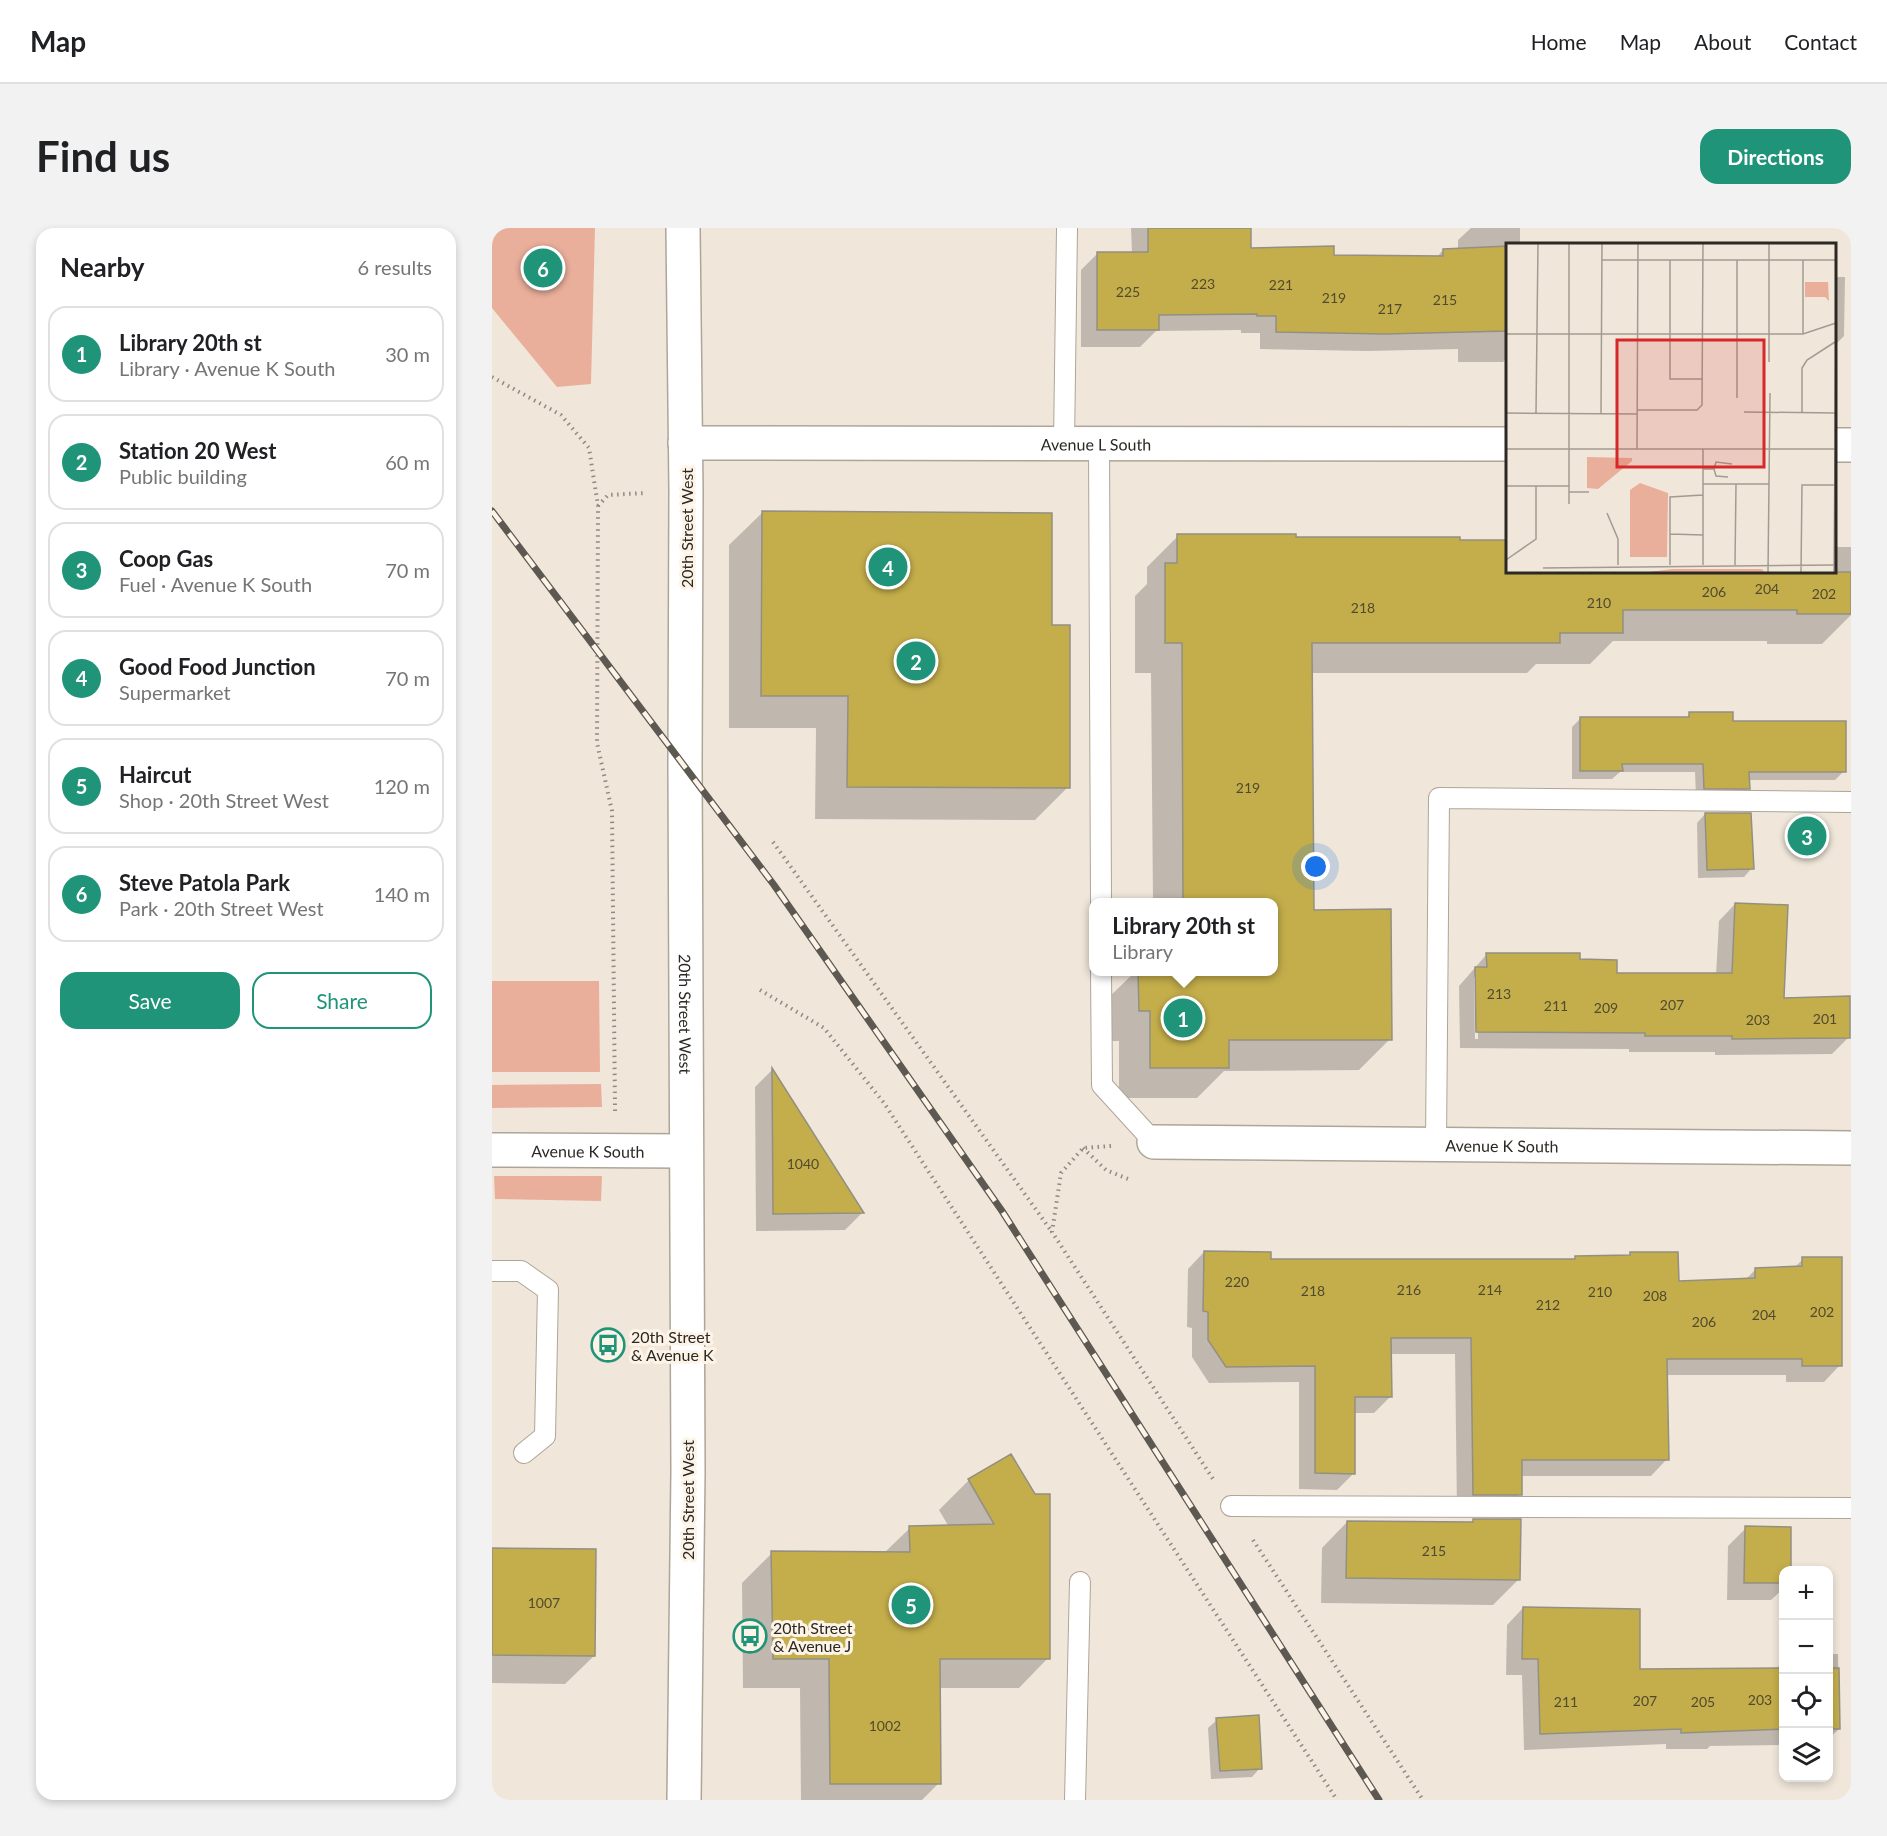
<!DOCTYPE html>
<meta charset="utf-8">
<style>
:root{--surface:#fff;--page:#f2f2f2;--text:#202124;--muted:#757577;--line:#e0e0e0;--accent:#1f9479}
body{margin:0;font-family:Lato,sans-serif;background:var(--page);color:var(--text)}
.controls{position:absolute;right:18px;bottom:18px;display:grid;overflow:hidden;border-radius:12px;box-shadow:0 3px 9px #0003}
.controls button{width:54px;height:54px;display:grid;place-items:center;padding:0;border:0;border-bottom:2px solid var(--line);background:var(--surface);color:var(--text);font:30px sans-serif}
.you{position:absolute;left:824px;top:639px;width:21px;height:21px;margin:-15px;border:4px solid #fff;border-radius:50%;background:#1a73e8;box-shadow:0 0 0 9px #1a73e833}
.badge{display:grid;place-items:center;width:39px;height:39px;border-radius:50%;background:var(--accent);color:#fff;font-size:20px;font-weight:700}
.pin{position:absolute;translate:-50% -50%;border:3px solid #fff;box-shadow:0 2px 6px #0006}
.popup{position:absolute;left:597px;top:670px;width:189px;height:78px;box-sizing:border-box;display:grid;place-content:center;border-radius:12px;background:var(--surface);filter:drop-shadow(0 2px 4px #0005);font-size:20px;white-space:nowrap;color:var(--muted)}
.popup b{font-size:22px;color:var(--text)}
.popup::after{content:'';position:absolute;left:50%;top:100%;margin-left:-12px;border:12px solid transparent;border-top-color:var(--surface)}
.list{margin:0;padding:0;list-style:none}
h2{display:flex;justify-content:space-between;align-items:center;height:78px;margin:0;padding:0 24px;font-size:26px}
h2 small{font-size:20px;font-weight:400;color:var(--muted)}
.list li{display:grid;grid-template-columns:39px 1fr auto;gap:18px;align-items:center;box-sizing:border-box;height:96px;margin:0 12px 12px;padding:0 12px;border:2px solid var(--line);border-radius:18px}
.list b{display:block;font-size:22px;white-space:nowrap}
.list p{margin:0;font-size:20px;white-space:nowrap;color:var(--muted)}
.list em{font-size:20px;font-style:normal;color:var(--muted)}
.actions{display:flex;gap:12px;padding:18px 24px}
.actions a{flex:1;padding:14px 0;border:2px solid var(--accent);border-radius:18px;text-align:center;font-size:21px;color:var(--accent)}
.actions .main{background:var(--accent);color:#fff}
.icon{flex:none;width:33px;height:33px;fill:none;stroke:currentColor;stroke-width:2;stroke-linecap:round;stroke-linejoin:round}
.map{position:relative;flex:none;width:1359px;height:1572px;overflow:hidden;border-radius:18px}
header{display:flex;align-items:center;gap:36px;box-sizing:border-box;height:84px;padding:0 30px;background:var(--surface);border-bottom:2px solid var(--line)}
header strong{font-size:28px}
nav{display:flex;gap:33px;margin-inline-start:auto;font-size:21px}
.intro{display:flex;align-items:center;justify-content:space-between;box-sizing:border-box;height:144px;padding:0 36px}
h1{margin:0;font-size:42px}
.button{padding:15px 27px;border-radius:18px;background:var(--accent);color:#fff;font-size:21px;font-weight:700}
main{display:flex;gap:36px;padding:0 36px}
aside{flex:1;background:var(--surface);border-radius:18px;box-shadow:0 3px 9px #0003}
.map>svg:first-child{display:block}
.green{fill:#e9af9b}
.shadow{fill:#0003;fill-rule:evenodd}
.building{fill:#c4ae4b;stroke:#939082;stroke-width:1.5}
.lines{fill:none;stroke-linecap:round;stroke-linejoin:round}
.lane-casing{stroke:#aea599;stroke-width:22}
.street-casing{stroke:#aea599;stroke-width:36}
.secondary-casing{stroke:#aea599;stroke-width:36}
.path{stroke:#908a81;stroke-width:4;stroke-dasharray:1.5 4.5;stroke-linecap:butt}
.lane{stroke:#fff;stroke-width:20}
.street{stroke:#fff;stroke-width:33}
.secondary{stroke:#fff;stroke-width:33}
.rail-casing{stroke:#5d5952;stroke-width:7}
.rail{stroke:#fdf4e7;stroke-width:4.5;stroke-dasharray:14;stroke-linecap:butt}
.labels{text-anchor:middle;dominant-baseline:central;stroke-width:6;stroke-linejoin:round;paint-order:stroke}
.number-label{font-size:14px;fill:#524a2e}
.street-label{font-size:16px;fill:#2c2924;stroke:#fdf4e7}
.poi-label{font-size:16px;fill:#2c2924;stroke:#fdf4e7;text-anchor:start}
.inset-road{fill:none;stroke:#a29b91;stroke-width:1.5}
.view{fill:#d62828;fill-opacity:0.15;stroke:#d62828;stroke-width:3}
.inset-edge{fill:none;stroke:#2c2924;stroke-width:3}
</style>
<header>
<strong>Map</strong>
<nav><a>Home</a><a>Map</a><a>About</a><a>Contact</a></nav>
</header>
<div class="intro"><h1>Find us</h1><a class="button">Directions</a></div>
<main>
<aside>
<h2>Nearby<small>6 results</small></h2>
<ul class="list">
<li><span class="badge">1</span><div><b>Library 20th st</b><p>Library · Avenue K South</p></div><em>30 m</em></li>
<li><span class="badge">2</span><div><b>Station 20 West</b><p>Public building</p></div><em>60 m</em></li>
<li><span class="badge">3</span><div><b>Coop Gas</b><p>Fuel · Avenue K South</p></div><em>70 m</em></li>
<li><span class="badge">4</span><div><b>Good Food Junction</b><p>Supermarket</p></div><em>70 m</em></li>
<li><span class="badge">5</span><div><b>Haircut</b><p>Shop · 20th Street West</p></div><em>120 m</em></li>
<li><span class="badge">6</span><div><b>Steve Patola Park</b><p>Park · 20th Street West</p></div><em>140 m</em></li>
</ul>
<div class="actions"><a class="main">Save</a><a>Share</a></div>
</aside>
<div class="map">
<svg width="1359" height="1572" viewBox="0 0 1359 1572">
<rect width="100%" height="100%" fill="#f0e7da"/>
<path class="green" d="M 0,0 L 103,0 L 99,156 L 65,159 L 0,80 Z
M 0,753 L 107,753 L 108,844 L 0,844 Z
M 109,856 L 110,879 L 0,880 L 0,857 Z
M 2,948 L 110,948 L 109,973 L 3,971 Z"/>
<path class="shadow" d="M 639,0 L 758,0 L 758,22 L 841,29 L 944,30 L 951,22 L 966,22 L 966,12 L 979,0 L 1028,0 L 1028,16 L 1016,16 L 1016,129 L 1011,134 L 966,134 L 966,121 L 875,123 L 768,121 L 768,105 L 749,105 L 749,102 L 664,103 L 648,119 L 589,119 L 589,42 L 606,25 L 640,25 Z
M 1192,15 L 1192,16 L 1086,16 Z
M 1342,49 L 1353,49 L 1352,108 L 1342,118 Z
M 270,285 L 558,399 L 576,559 L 543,592 L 323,591 L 324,500 L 237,500 L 237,317 Z
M 686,308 L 966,314 L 1016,344 L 1342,344 L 1342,319 L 1359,319 L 1359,387 L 1330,416 L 1275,416 L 1275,413 L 1121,413 L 1098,436 L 1044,436 L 1035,445 L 819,445 L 820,683 L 898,811 L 867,842 L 732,843 L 705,870 L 627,870 L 627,813 L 616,813 L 616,770 L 643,744 L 781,744 L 781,674 L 661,674 L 659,445 L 643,445 L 643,368 L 655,356 L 655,339 Z
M 1198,486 L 1240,495 L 1352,543 L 1343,552 L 1256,552 L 1256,560 L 1247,569 L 1204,569 L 1203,544 L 1128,544 L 1120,551 L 1080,551 L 1080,499 L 1089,490 L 1194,490 Z
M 1213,586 L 1260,640 L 1252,649 L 1206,650 L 1205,595 Z
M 1243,676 L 1290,771 L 1357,809 L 1340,826 L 1223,827 L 1223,824 L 1137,824 L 1137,821 L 968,820 L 967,758 L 995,726 L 1087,733 L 1124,747 L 1224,747 L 1227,693 ZM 985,747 L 986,811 L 983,811 L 982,750 Z
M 280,842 L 370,985 L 353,1002 L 264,1003 L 263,859 Z
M 712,1024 L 777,1032 L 1081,1033 L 1084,1030 L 1136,1029 L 1139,1026 L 1185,1054 L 1253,1052 L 1264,1041 L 1302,1040 L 1311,1031 L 1348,1137 L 1332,1154 L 1294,1154 L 1294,1147 L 1174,1147 L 1175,1231 L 1159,1248 L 1028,1248 L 1028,1266 L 1011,1283 L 965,1283 L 963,1126 L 897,1126 L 898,1169 L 882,1185 L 862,1185 L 862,1245 L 845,1262 L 807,1261 L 807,1154 L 717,1155 L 700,1129 L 700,1100 L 695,1099 L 696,1041 Z
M 519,1228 L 556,1430 L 527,1460 L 447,1460 L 447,1555 L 430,1572 L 309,1572 L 308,1460 L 251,1460 L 250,1355 L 280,1325 L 392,1325 L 418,1300 L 457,1299 L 447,1282 L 477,1252 Z
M 982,1292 L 1027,1351 L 1001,1377 L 829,1375 L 830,1320 L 855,1294 L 979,1295 Z
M 1254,1300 L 1297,1300 L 1297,1342 L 1292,1342 L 1292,1360 L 1279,1372 L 1235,1372 L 1236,1318 Z
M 0,1321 L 102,1428 L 73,1456 L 0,1455 Z
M 1031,1380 L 1146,1443 L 1283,1442 L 1292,1433 L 1292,1517 L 1218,1518 L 1215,1521 L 1174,1521 L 1174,1516 L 1032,1522 L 1030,1447 L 1014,1447 L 1015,1397 Z
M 1336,1426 L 1346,1426 L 1347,1501 L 1336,1511 Z
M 725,1492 L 768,1540 L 760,1549 L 719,1551 L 716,1500 Z"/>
<path class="building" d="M 656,0 L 759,0 L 759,20 L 842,18 L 842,27 L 951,28 L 951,21 L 1016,18 L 1016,103 L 893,106 L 784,104 L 784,88 L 765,88 L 765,86 L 667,87 L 667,102 L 605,102 L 605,24 L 656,24 Z
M 270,283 L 560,285 L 560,397 L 578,397 L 578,560 L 355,559 L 356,468 L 269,468 Z
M 685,306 L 804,306 L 804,309 L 968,309 L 968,312 L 1016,312 L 1016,344 L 1359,344 L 1359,386 L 1305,386 L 1305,382 L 1131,382 L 1131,405 L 1068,405 L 1068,415 L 820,415 L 822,682 L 899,681 L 900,812 L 737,812 L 737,840 L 658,840 L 658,783 L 647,783 L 646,744 L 781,744 L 781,675 L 691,675 L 690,415 L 673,415 L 673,335 L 685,335 Z
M 1197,484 L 1241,484 L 1241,493 L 1354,493 L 1354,544 L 1257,544 L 1258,561 L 1212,561 L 1211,536 L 1130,536 L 1131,543 L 1088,543 L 1088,489 L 1197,489 Z
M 1213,585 L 1259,585 L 1262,641 L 1215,642 Z
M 1243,675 L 1296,677 L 1292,770 L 1358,768 L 1358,810 L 1240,811 L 1240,808 L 1153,808 L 1153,805 L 984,804 L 983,739 L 995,739 L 994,725 L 1088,725 L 1088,731 L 1125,732 L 1125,745 L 1240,745 Z
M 280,840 L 372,985 L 281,986 Z
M 712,1023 L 779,1024 L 779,1031 L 1083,1031 L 1083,1028 L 1138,1027 L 1138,1024 L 1186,1024 L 1187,1053 L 1263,1050 L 1263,1040 L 1310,1038 L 1310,1029 L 1350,1029 L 1350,1138 L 1310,1138 L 1310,1131 L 1175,1131 L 1177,1232 L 1030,1232 L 1030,1267 L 981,1267 L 979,1110 L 899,1110 L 900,1169 L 863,1169 L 863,1246 L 823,1245 L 823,1138 L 734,1139 L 716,1112 L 716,1084 L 711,1083 Z
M 519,1226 L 543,1266 L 558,1266 L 558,1431 L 448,1431 L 449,1556 L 338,1556 L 337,1431 L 281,1431 L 279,1323 L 418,1324 L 417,1298 L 502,1296 L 476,1251 Z
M 981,1291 L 1029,1291 L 1028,1352 L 854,1350 L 855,1293 L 981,1294 Z
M 1253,1298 L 1299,1299 L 1299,1342 L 1292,1342 L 1292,1355 L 1252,1355 Z
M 0,1320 L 104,1321 L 103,1428 L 0,1427 Z
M 1031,1379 L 1148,1381 L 1148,1441 L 1292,1440 L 1292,1501 L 1189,1505 L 1189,1501 L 1048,1506 L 1046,1431 L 1030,1431 Z
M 1336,1440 L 1347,1440 L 1348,1501 L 1336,1501 Z
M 767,1487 L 770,1541 L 728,1543 L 724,1490 Z"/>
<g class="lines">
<g class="lane-casing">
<path id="lane" d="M 572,215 L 575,0
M 607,215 L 609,674
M 609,744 L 610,857 L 662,914
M 944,915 L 947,570 L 1359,574
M 0,1043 L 29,1043 L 56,1062 L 53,1208 L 32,1225
M 739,1278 L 1359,1280
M 583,1572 L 588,1354"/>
</g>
<g class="street-casing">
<g id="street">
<path id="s1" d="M 193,215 L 1016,216"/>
<path d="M 1342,217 L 1359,217"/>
<path id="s2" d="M 662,914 L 1359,920"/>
<path id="s3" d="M 0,922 L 193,923"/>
</g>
</g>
<g class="secondary-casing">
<g id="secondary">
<path id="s4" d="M 191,0 L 194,263 L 193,537 L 196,1244 L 192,1572"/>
</g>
</g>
<path class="path" d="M 0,149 L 69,187 L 97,220 L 106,278 L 105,515 L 120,583 L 123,883
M 106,278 L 116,267 L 153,265
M 281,614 L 560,1004
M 268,762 L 332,800 L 392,875 L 845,1572
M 619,918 L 591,920 L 569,945 L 560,1004 L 721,1251
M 591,920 L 614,942 L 636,951
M 761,1312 L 931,1572"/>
<use href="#lane" class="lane"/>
<use href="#street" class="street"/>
<use href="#secondary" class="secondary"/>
<g class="rail-casing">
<path id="rail" d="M 0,283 L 282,657 L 510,983 L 887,1572"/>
</g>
<use href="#rail" class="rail"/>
</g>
<defs>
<g id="bus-ring" transform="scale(1.725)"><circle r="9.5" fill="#fdf4e7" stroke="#1f9479" stroke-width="1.5"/><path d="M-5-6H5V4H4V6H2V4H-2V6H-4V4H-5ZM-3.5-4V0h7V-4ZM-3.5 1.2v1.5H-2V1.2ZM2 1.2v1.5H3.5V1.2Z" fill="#1f9479"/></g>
</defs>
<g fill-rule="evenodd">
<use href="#bus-ring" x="116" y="1117"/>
<use href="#bus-ring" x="258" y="1408"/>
</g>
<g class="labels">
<g class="number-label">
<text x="711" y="55">223</text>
<text x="789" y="56">221</text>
<text x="636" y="63">225</text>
<text x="842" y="69">219</text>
<text x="953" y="71">215</text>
<text x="898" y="80">217</text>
<text x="1275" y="360">204</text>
<text x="1222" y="363">206</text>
<text x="1332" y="365">202</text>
<text x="1107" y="374">210</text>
<text x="871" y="379">218</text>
<text x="756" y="559">219</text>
<text x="1007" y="765">213</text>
<text x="1180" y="776">207</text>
<text x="1064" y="777">211</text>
<text x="1114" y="779">209</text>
<text x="1333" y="790">201</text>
<text x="1266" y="791">203</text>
<text x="311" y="935">1040</text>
<text x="745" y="1053">220</text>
<text x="917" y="1061">216</text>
<text x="998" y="1061">214</text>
<text x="821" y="1062">218</text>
<text x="1108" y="1063">210</text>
<text x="1163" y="1067">208</text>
<text x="1056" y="1076">212</text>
<text x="1330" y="1083">202</text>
<text x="1272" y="1086">204</text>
<text x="1212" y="1093">206</text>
<text x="942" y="1322">215</text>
<text x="52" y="1374">1007</text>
<text x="1268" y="1471">203</text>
<text x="1153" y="1472">207</text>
<text x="1074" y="1473">211</text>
<text x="1211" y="1473">205</text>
<text x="393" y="1497">1002</text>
</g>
<g class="street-label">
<text stroke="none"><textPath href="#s1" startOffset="411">Avenue L South</textPath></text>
<text transform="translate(194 300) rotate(-90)">20th Street West</text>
<text stroke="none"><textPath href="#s4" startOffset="786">20th Street West</textPath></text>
<text stroke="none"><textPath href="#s2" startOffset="348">Avenue K South</textPath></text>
<text stroke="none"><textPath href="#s3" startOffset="96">Avenue K South</textPath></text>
<text transform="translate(195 1272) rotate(-90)">20th Street West</text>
</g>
<g class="poi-label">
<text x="139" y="1108">20th Street<tspan x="139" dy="18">&amp; Avenue K</tspan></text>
<text x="281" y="1399">20th Street<tspan x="281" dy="18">&amp; Avenue J</tspan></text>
</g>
</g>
<g transform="translate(1014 15)">
<rect width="330" height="330" fill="#f0e7da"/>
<path d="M 299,39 L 322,39 L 323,58 L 319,54 L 299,54 ZM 81,214 L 126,215 L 126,218 L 92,246 L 81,245 ZM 134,240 L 162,250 L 161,314 L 124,314 L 124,247 ZM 166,326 L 256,326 L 259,330 L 135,330 Z" fill="#e9af9b"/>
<path class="inset-road" d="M 263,0 L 263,119M 96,17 L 330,17M 164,17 L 164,136 L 197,136M 0,91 L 297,91 L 330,80M 297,91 L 297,17M 231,155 L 231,17M 131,167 L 191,167 L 196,162 L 197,0M 238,169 L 330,170M 296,169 L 296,125 L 301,117 L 329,99M 0,170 L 131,171M 30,170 L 32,0M 95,170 L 96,0M 0,206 L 330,206M 131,206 L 132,0M 197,226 L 208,226 L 210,219 L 226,221M 208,226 L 210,233 L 222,234M 197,241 L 263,241M 0,243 L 63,243M 63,249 L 83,249M 63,261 L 63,0M 101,270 L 112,296 L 112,322M 164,291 L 197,292M 0,317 L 30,296 L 30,243M 164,322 L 164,254 L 197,252M 197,322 L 197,206M 229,322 L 230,241M 37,325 L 330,322M 262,330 L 264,150M 295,330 L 296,242 L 330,242M 328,330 L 330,84"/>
<path class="view" d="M 111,97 L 258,97 L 258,224 L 111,224 Z"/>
<rect width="330" height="330" class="inset-edge"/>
</g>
</svg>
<div class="controls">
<button>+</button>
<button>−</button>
<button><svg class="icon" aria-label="locate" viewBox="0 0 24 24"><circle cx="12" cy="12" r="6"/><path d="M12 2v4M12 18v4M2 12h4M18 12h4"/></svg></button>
<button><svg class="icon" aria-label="layers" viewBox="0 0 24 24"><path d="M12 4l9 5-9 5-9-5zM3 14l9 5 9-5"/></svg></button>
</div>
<div class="you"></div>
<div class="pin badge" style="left:691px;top:790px">1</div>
<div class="popup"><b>Library 20th st</b>Library</div>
<div class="pin badge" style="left:424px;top:433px">2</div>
<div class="pin badge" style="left:1315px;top:608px">3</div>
<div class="pin badge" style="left:396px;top:339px">4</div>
<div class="pin badge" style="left:419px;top:1377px">5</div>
<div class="pin badge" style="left:51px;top:40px">6</div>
</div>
</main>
